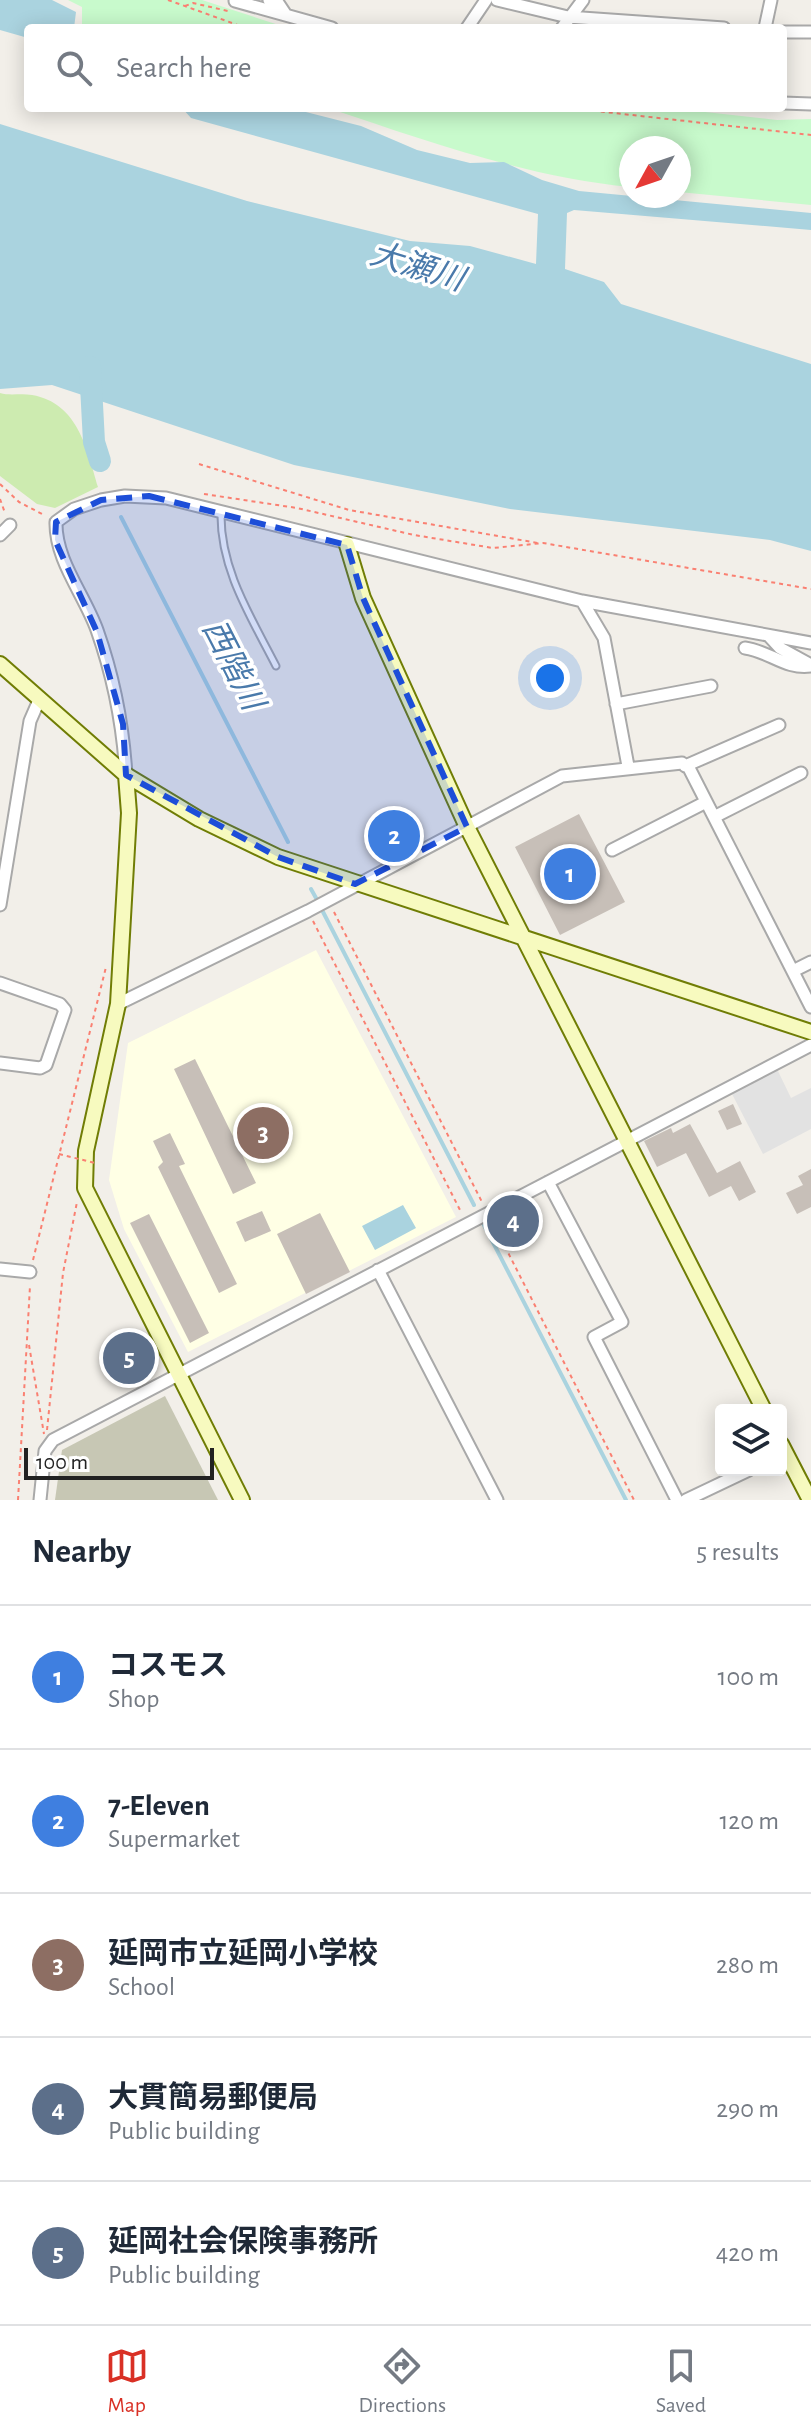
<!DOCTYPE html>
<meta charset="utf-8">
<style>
:root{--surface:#fff;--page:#f6f6f7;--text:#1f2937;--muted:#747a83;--line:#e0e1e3;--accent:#d93025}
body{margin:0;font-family:"Alegreya Sans","Noto Sans JP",sans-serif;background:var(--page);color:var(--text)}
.controls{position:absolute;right:24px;bottom:24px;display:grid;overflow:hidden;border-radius:8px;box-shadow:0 4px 20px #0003}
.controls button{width:72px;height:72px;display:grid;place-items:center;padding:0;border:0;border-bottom:2px solid var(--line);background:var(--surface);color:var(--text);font:40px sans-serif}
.compass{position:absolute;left:619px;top:136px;width:72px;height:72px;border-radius:50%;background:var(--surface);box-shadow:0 4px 20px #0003;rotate:230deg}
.scale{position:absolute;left:24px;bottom:20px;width:190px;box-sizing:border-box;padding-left:8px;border:4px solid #222;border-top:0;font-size:22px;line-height:28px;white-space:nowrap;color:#222;-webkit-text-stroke:6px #fff;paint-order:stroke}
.you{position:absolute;left:550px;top:678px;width:28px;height:28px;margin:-20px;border:6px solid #fff;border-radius:50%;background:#1a73e8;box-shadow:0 0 0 12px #1a73e833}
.badge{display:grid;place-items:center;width:52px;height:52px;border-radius:50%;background:var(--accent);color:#fff;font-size:26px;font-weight:700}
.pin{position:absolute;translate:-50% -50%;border:4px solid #fff;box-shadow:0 2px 8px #0006}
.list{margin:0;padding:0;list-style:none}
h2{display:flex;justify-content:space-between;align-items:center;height:104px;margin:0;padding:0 32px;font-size:34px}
h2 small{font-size:26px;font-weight:400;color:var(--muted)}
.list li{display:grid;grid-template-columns:52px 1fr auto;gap:24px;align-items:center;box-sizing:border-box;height:144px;padding:0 32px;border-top:2px solid var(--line)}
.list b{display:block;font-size:30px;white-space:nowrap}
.list p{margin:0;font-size:26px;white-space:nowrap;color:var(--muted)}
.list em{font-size:26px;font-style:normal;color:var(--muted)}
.icon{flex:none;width:44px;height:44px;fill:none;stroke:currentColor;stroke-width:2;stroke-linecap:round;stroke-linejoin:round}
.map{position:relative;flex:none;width:811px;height:1500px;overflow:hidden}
.search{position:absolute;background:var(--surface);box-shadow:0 4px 20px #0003;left:24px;right:24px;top:24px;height:88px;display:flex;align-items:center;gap:20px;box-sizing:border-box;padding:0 28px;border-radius:8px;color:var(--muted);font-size:30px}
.sheet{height:824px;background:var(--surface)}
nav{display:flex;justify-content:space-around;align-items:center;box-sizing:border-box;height:112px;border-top:2px solid var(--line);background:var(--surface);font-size:22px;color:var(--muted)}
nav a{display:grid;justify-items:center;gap:4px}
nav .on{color:var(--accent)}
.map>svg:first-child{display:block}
.education{fill:#ffffe5}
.construction{fill:#c7c7b4}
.grass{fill:#cdebb0}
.park{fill:#c8facc}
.parking{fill:#e2e2e2}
.water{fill:#aad3df}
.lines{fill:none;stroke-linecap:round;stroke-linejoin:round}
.stream{stroke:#aad3df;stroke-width:4}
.river{stroke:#aad3df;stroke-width:22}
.building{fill:#c7bfb8}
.lane-casing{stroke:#a9a9a9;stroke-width:9}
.street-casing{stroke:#a9a9a9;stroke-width:15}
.secondary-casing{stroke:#707d05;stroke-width:18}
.path{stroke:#fa8072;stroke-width:2;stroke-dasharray:4 4;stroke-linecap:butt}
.lane{stroke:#fff;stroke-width:5}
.street{stroke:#fff;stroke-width:11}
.secondary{stroke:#f7fabf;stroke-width:14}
.path-bridge{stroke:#fa8072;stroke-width:2;stroke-dasharray:4 4;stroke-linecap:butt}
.marked{fill:#1d4ed8;fill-opacity:0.2;stroke:#1d4ed8;stroke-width:6;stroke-dasharray:16 10;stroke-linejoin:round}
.labels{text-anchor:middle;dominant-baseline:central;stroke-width:7;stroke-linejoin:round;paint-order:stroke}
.water-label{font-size:32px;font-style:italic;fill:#4a7aab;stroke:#fff}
</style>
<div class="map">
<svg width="811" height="1500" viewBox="0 0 811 1500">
<rect width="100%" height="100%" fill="#f2efe9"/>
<path class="education" d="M 316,950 L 456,1217 L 188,1352 L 124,1229 L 109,1180 L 128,1043 Z"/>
<path class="construction" d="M 165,1396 L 218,1500 L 55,1500 L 62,1450 Z"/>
<path class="grass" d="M 0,393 C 10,396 21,393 32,395 C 78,403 87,449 98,487 L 55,508 L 37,504 L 0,476 Z"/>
<path class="park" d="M 68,0 L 202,0 L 288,28 L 82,28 L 82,7 Z
M 328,108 L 669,108 L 777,120 L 811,119 L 811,205 L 679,192 L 679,148 L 631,148 L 631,187 C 527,177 427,141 328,108 Z"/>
<path class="parking" d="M 777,1069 L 791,1098 L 811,1088 L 811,1129 L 763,1154 L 731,1092 Z"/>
<path class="water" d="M 0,0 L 52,0 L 76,12 L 74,28 L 28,28 L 28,38 L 0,30 Z
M 182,108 L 298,110 L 361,126 L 417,150 L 470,163 L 504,162 L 542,180 L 579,191 L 811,213 L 811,230 L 574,210 L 567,213 L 565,269 L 604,282 L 621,304 L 811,364 L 811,551 L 770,540 L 510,509 L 294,465 L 52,385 L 0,389 L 0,124 L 247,201 L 410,241 L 470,246 L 536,264 L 538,214 L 191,118 Z
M 403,1205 L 416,1228 L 375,1250 L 362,1226 Z"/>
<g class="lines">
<path class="stream" d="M 121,517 L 288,842
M 311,889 L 316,898
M 321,908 L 474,1205
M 484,1225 L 626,1500"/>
<path class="river" d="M 90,367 L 94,442 L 100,461"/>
</g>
<path class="building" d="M 579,814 L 625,902 L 560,935 L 515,847 Z
M 394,818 L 410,847 L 394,855 L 378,826 Z
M 195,1059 L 256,1183 L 233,1194 L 174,1069 Z
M 733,1104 L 742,1124 L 727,1130 L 718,1111 Z
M 690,1124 L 717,1173 L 740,1161 L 756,1192 L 739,1201 L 731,1186 L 709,1197 L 686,1153 L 657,1167 L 644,1141 L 671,1128 L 673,1133 Z
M 170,1133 L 185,1164 L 179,1166 L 237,1284 L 219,1293 L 158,1167 L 163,1162 L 153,1141 Z
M 811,1169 L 811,1207 L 797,1214 L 786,1193 L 803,1185 L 798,1176 Z
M 262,1211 L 271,1231 L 245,1242 L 236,1222 Z
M 320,1213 L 350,1272 L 306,1294 L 277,1234 Z
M 149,1214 L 209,1333 L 190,1343 L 130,1223 Z"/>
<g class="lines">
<g class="lane-casing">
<path id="lane" d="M 221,513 C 220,569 251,617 276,666"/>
</g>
<g class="street-casing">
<path id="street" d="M 269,0 L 278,3 L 286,15
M 497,0 L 568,17 L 724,28
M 235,1 L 332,28
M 467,28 L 486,0
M 562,28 L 583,0
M 765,28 L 771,0
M 783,32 L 811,32
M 783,103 L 811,104
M 0,535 L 10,525
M 582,601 L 604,638 L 628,766
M 769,636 L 780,648 L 811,665
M 745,648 C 769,651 786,670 811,666
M 616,704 L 711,686
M 685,766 L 779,725
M 126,775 C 123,725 114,678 97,630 C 84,594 55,560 56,522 L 74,509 L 101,500 L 125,496 L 166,498 L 582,601 L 811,643
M 714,817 L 801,773
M 612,850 L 706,802
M 0,905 L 30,721 L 40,698
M 793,971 L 811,962
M 0,983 L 60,1004 L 65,1010 L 46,1065 L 40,1068 L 0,1063
M 118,1004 L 308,911 L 562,776 L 682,763 L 689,768 L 811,1007
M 548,1182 L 622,1322 L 594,1337 L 677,1500
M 0,1269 L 30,1272
M 378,1270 L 497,1500
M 40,1500 L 45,1451 L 53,1440 L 811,1045
M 686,1500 L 749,1470"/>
</g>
<g class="secondary-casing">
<path id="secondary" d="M 347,545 L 363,598 L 467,827 L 764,1410
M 0,664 L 126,775 L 199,819 L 278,857 L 811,1032
M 126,775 L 129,813 L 118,1004 L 86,1151 L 85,1188 L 242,1500
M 781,1444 L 810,1500"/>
</g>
<path class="path" d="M 168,0 L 246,28
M 185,6 L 193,3 L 228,11
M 569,108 L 811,135
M 199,464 L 349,510 L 538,543
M 0,484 L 19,502 L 44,515
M 204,494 L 297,508 L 414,535 L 493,548 L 543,543 L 811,589
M 0,499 L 5,513
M 334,912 L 482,1202
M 313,921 L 461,1212
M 494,1225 L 634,1500
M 33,1260 L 106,967
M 29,1345 L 44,1434
M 47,1430 L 63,1273 L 77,1202
M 18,1500 L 30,1286"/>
<use href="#lane" class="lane"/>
<use href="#street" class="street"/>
<use href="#secondary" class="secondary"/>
<path class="path-bridge" d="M 59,1154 L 95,1163"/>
</g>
<path class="marked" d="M 149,496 L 347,545 L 363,598 L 467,827 L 355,884 L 278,857 L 126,775 L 123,724 L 97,632 L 55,540 L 56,522 L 101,500 Z"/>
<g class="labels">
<g class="water-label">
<text transform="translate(417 267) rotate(17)">大瀬川</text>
<text transform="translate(233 665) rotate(63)">西階川</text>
</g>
</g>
</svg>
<div class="controls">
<button><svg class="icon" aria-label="layers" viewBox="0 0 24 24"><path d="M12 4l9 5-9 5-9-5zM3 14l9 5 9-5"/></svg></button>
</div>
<svg class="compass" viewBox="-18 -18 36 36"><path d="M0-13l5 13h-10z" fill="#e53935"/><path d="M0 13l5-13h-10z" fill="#747a83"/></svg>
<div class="scale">100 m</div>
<div class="you"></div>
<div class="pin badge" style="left:570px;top:874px;background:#3f7fe0">1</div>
<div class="pin badge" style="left:394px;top:836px;background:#3f7fe0">2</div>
<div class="pin badge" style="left:263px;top:1133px;background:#8d6e63">3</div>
<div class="pin badge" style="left:513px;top:1221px;background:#5c6f8a">4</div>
<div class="pin badge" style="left:129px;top:1358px;background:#5c6f8a">5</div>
<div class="search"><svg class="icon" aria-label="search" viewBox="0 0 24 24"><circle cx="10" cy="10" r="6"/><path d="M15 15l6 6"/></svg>Search here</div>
</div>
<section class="sheet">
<h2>Nearby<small>5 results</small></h2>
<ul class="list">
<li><span class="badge" style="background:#3f7fe0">1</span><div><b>コスモス</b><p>Shop</p></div><em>100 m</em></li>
<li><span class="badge" style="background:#3f7fe0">2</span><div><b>7-Eleven</b><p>Supermarket</p></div><em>120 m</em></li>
<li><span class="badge" style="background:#8d6e63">3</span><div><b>延岡市立延岡小学校</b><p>School</p></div><em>280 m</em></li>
<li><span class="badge" style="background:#5c6f8a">4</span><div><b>大貫簡易郵便局</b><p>Public building</p></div><em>290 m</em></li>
<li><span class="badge" style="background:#5c6f8a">5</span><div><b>延岡社会保険事務所</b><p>Public building</p></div><em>420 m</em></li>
</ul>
</section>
<nav>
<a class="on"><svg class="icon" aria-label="map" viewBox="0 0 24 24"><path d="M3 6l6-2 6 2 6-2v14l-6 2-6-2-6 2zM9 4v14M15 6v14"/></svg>Map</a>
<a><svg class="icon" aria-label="directions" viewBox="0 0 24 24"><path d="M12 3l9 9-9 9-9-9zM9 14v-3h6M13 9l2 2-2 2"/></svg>Directions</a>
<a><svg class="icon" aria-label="saved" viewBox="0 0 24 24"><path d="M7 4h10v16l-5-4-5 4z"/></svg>Saved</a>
</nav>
